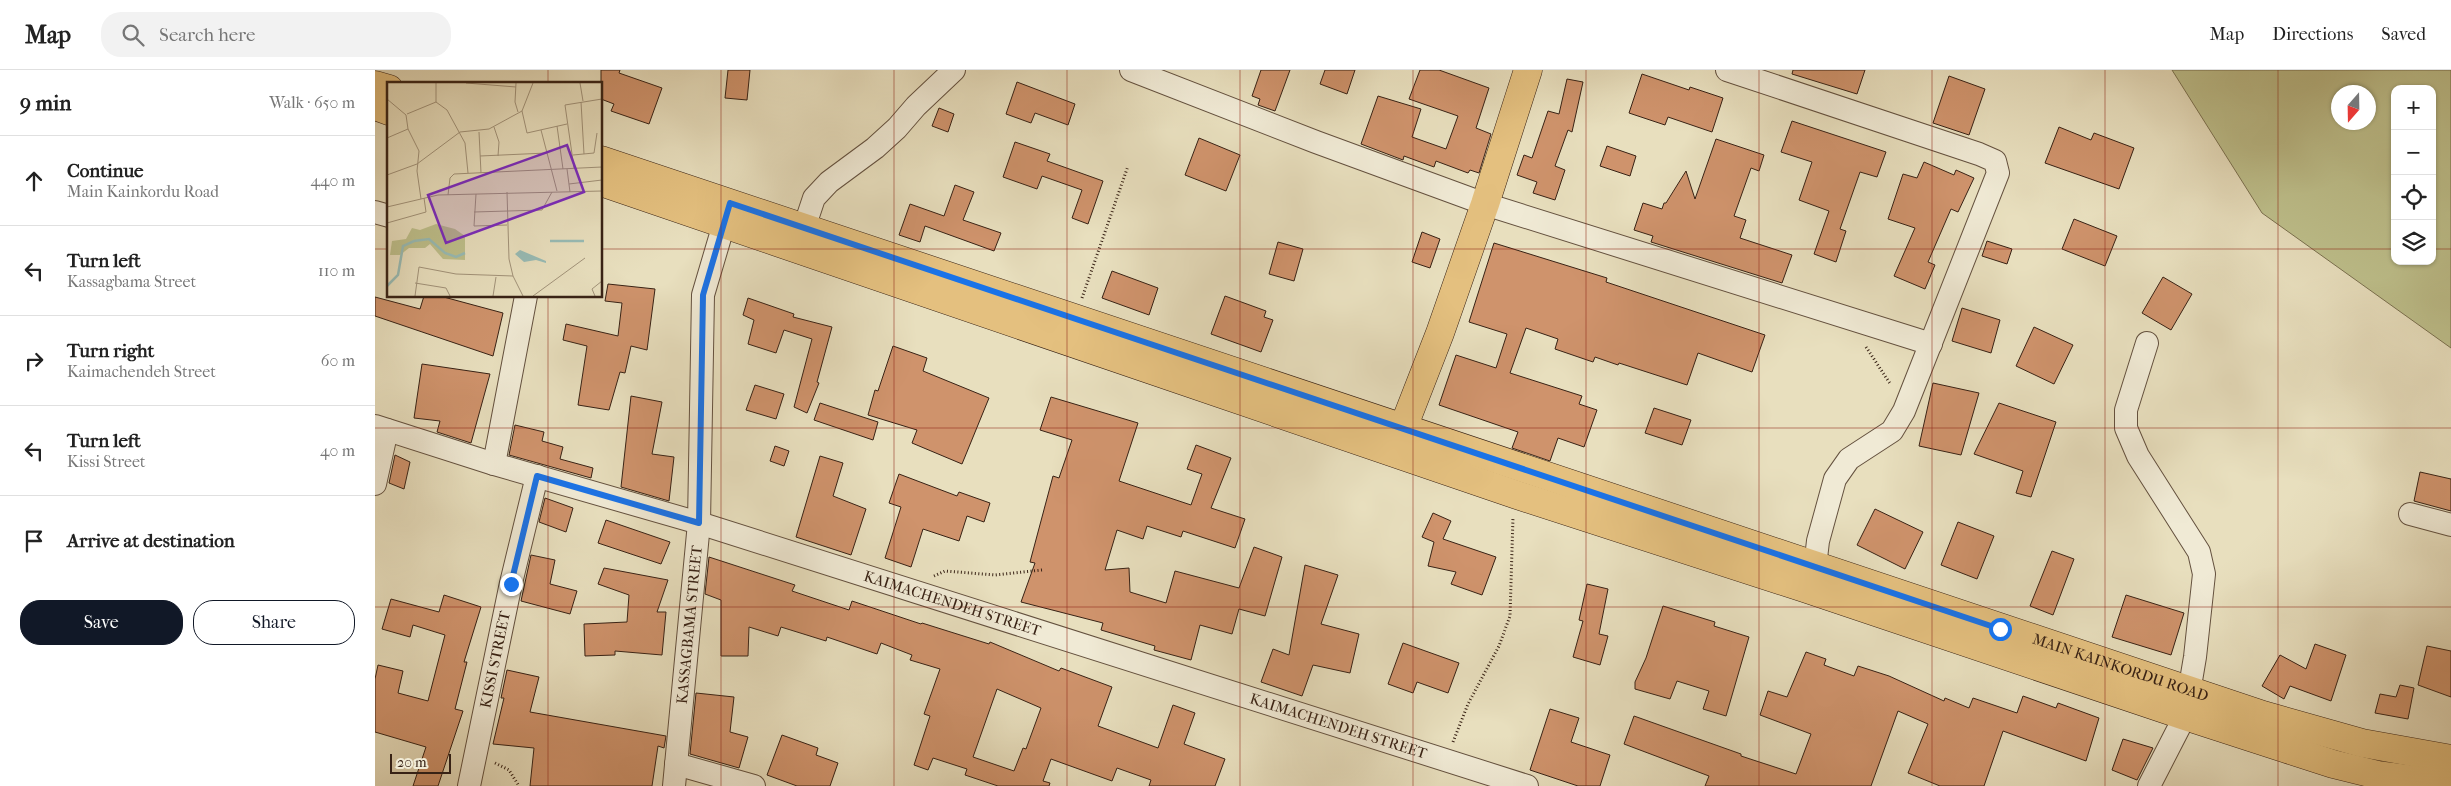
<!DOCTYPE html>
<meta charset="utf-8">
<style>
:root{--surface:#fff;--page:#f2f2f2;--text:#222;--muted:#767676;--line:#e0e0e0;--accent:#111827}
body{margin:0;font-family:"IM FELL French Canon",serif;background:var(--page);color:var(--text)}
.controls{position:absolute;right:15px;top:15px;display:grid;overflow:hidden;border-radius:10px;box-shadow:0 1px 4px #0004}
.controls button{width:45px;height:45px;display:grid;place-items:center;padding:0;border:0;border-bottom:1px solid var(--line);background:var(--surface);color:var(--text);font:25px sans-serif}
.compass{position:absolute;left:1956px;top:15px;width:45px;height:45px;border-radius:50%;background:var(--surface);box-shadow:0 1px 4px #0004;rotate:200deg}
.scale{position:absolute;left:15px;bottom:12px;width:61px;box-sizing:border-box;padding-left:5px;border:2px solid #382215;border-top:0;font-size:14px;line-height:18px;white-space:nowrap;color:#382215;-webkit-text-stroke:4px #f0ead5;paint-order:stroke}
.stop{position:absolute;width:15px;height:15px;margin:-11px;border:4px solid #1a73e8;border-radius:50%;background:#fff}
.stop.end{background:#1a73e8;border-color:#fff;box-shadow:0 1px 5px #0008}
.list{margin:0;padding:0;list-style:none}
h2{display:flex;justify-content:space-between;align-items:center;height:65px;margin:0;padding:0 20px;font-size:21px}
h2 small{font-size:16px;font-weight:400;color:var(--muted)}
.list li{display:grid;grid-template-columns:32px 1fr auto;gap:15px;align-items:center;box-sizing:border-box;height:90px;padding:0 20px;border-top:1px solid var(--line)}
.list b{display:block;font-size:19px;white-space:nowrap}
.list p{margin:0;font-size:16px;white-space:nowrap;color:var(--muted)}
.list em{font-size:16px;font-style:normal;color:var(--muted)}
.actions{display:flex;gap:10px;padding:15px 20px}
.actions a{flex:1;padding:11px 0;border:1px solid var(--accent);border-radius:20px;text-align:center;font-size:18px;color:var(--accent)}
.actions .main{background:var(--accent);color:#fff}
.icon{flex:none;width:28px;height:28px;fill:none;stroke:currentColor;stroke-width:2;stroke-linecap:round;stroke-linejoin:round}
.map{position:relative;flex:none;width:2076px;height:716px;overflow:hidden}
header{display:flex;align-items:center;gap:30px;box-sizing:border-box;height:70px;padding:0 25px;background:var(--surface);border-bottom:1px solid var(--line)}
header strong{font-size:24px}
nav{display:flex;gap:28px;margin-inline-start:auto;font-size:18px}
.search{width:350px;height:45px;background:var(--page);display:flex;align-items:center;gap:12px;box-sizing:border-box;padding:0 18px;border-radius:20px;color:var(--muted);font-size:19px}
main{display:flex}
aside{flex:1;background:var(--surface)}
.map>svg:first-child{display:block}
.green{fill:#bec08c;stroke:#7b7150;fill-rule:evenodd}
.building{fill:#cf936c;stroke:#382215;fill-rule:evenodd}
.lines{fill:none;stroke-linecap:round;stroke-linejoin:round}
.minor-casing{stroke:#64513f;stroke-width:24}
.major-casing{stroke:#382215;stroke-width:29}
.path{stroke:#382215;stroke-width:3;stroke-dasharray:1 2.5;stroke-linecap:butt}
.minor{stroke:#f0ead5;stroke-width:22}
.major{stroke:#e4c07f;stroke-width:28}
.route{stroke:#1a73e8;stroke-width:6}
.grid{fill:none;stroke:#8f2418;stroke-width:1;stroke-opacity:0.55}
.labels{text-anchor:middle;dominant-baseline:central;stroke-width:4;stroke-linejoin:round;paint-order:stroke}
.street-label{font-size:15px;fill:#382215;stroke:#f0ead5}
.inset-river{fill:none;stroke:#98bcb6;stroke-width:2.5}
.inset-road{fill:none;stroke:#a2937a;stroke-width:1}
.view{fill:#7b2cbf;fill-opacity:0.15;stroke:#7b2cbf;stroke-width:2.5}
.inset-edge{fill:none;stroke:#382215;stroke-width:2.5}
</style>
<header>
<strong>Map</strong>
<div class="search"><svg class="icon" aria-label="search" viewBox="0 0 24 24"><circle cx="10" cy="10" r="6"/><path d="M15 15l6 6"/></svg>Search here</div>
<nav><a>Map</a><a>Directions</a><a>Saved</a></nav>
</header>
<main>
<aside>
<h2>9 min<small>Walk · 650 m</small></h2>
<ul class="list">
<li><svg class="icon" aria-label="ahead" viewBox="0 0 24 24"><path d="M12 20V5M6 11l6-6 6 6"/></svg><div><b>Continue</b><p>Main Kainkordu Road</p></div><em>440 m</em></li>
<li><svg class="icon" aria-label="left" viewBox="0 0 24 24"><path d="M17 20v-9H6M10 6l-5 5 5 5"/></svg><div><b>Turn left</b><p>Kassagbama Street</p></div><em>110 m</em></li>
<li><svg class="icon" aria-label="right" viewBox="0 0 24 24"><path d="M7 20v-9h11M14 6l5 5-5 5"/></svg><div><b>Turn right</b><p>Kaimachendeh Street</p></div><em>60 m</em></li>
<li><svg class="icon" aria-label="left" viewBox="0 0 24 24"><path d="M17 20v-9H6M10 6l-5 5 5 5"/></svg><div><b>Turn left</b><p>Kissi Street</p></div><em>40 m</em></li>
<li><svg class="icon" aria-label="arrive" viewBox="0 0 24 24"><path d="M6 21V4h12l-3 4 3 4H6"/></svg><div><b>Arrive at destination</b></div></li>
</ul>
<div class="actions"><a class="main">Save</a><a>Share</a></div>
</aside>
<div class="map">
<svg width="2076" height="716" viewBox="0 0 2076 716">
<rect width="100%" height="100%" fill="#e8dfbe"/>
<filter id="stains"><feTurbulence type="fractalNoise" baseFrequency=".004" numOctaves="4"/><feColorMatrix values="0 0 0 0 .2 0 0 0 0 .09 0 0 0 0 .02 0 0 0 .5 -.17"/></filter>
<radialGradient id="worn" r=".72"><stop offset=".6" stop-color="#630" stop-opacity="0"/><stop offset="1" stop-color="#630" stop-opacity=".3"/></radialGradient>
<path class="green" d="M 1797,0 L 2076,0 L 2076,278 L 1887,143 ZM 2020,19 L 2057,19 L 2057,191 L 2020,191 ZM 1964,22 L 1994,22 L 1994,52 L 1964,52 Z"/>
<path class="building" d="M 226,0 L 245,0 L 244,3 L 287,18 L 274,54 L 236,41 L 239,34 L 226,29 Z
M 353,0 L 375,0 L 372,30 L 350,28 Z
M 886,0 L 915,0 L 900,41 L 883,35 L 885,29 L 877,26 Z
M 950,0 L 980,0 L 972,24 L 945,14 Z
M 1045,0 L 1064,0 L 1114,18 L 1101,58 L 1116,64 L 1104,103 L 1095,100 L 1093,103 L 1061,91 L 1059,97 L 1029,86 L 1028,90 L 986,74 L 1003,26 L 1046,39 L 1037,67 L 1071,79 L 1083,46 L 1034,29 Z
M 1418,0 L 1490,0 L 1482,24 L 1417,4 Z
M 1267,4 L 1314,20 L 1315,17 L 1348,28 L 1337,62 L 1293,47 L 1290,55 L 1254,43 Z
M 1574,6 L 1610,19 L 1594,65 L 1558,53 Z
M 1192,9 L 1208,12 L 1197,62 L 1193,60 L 1180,96 L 1190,100 L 1180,130 L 1158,123 L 1162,112 L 1142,105 L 1149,85 L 1157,88 L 1173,41 L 1184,44 Z
M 642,12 L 700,34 L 693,55 L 660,43 L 656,53 L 631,44 Z
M 564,38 L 579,44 L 573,62 L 557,56 Z
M 1417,51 L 1511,82 L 1502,107 L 1485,102 L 1465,159 L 1471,161 L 1461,192 L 1439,184 L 1454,141 L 1424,130 L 1437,92 L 1406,82 Z
M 1684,57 L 1716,70 L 1719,63 L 1759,78 L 1744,119 L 1670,93 Z
M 824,68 L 865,85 L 851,121 L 810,105 Z
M 1341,69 L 1389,85 L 1384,101 L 1376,98 L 1359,146 L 1371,150 L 1365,168 L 1417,185 L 1407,213 L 1276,172 L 1278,166 L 1259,160 L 1268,133 L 1287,139 L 1289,133 L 1291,133 L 1311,101 L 1320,129 Z
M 640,72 L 675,84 L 672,91 L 728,111 L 713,154 L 697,148 L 707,120 L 667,106 L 662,119 L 628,107 Z
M 1232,76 L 1261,86 L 1255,106 L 1225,96 Z
M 1549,92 L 1579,105 L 1581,100 L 1599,108 L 1583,142 L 1576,139 L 1553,192 L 1560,195 L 1550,219 L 1519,206 L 1540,158 L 1513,149 L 1528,104 L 1542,108 Z
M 580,115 L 599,122 L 588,150 L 626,163 L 619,181 L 550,156 L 545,172 L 524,165 L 535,134 L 569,146 Z
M 1699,149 L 1742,166 L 1730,196 L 1687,179 Z
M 1047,162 L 1065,169 L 1055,198 L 1037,192 Z
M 1612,171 L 1637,179 L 1632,194 L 1607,186 Z
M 903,172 L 928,179 L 919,211 L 894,204 Z
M 1119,173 L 1232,208 L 1231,212 L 1390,265 L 1377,302 L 1323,283 L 1312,315 L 1244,293 L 1243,295 L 1220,287 L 1218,292 L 1180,279 L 1183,269 L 1151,258 L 1135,303 L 1207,326 L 1204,334 L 1222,340 L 1209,377 L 1183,368 L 1175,391 L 1137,378 L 1143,362 L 1064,335 L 1081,285 L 1121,298 L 1132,264 L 1094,252 Z
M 737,201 L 783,218 L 774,245 L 727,228 Z
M 1788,207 L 1817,224 L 1796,260 L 1767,243 Z
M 233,214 L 280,219 L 272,280 L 256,276 L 250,303 L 245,302 L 234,340 L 203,335 L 212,276 L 188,270 L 191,254 L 243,266 L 247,233 L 230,231 Z
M 49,226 L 65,226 L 128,243 L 118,286 L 0,246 L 0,227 L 45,239 Z
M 850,226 L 891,241 L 889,247 L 898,250 L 886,282 L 836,264 Z
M 373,228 L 419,244 L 418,247 L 457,257 L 442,312 L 444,313 L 432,343 L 419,337 L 437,269 L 409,260 L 401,283 L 373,274 L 379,250 L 368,245 Z
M 1587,238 L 1625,250 L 1616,283 L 1577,271 Z
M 1659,257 L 1698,275 L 1679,314 L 1641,296 Z
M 518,276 L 552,288 L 548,301 L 614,328 L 587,394 L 537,373 L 542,360 L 493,345 L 500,320 L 503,321 Z
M 47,294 L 115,304 L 96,373 L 62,362 L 65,351 L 39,348 Z
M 1558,313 L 1604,323 L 1586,385 L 1544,376 Z
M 380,315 L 409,324 L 401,349 L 371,340 Z
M 256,326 L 287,332 L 277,384 L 299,387 L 294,431 L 246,417 Z
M 676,327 L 763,353 L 744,411 L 816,435 L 827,404 L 812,399 L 821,375 L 856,388 L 836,438 L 870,449 L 860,478 L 808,461 L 806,467 L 772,456 L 768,469 L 742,460 L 730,500 L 754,498 L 755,522 L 791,533 L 800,501 L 864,518 L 879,477 L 907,487 L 890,546 L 864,539 L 857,564 L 825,555 L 816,590 L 779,580 L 780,576 L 726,560 L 728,553 L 646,532 L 660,493 L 655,492 L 678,406 L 684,408 L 697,370 L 665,360 Z
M 445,333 L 503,352 L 498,370 L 439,350 Z
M 1624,333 L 1681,352 L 1656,427 L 1641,423 L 1648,401 L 1599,384 Z
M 1279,338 L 1316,350 L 1307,375 L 1270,363 Z
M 140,355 L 169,362 L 167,371 L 188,377 L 185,389 L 218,398 L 216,408 L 134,385 Z
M 400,376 L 414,381 L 409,396 L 395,391 Z
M 20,385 L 35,392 L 29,419 L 14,413 Z
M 445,386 L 468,393 L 458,426 L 491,439 L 476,485 L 421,467 Z
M 2045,402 L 2076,409 L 2076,441 L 2039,431 Z
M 524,404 L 582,426 L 584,422 L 615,433 L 609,452 L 592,446 L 584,471 L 548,459 L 536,497 L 510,488 L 526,437 L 514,433 Z
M 170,428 L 198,438 L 191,462 L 164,452 Z
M 1500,439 L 1548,462 L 1530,499 L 1482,475 Z
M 1058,443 L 1076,451 L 1068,469 L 1121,487 L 1107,525 L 1076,514 L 1081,502 L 1053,496 L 1059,472 L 1047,467 Z
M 231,450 L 295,472 L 286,494 L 223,473 Z
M 1583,452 L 1619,466 L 1602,509 L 1566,495 Z
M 1677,481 L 1699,489 L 1678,545 L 1655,536 Z
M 156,485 L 180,490 L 175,514 L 202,521 L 195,544 L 146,531 Z
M 334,487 L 420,515 L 417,521 L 474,540 L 477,531 L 546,554 L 547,553 L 614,574 L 615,572 L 684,601 L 686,598 L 737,617 L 723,656 L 783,678 L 798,635 L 820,643 L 809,674 L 850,689 L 840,716 L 774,716 L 776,710 L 742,698 L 737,711 L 676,689 L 668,711 L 675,713 L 674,716 L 623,716 L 590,705 L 592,699 L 558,688 L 553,700 L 539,695 L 555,646 L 549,644 L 565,599 L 535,590 L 537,585 L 506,573 L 502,584 L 452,567 L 451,571 L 406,557 L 403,566 L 374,557 L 373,586 L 346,586 L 346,530 L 330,524 ZM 622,619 L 666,638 L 651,679 L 648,678 L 639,701 L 598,687 Z
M 930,495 L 963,505 L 946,554 L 984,564 L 975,603 L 938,595 L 927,626 L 886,612 L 898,579 L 914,585 Z
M 229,498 L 293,510 L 282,542 L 291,542 L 287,585 L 240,581 L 240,585 L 210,586 L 209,554 L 252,552 L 254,525 L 223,514 Z
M 1212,514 L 1233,519 L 1224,564 L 1233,566 L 1225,595 L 1198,587 L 1208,551 L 1204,550 Z
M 69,525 L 106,537 L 89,592 L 92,592 L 80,639 L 88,641 L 63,716 L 38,716 L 51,677 L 0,662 L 0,609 L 3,595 L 28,601 L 23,623 L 53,631 L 70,565 L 38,555 L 35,567 L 7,559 L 16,529 L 64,542 Z
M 1751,525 L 1809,543 L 1796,585 L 1737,567 Z
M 1288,536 L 1340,552 L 1339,556 L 1374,567 L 1351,646 L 1328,639 L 1334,621 L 1302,611 L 1295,629 L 1260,619 L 1260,612 L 1271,588 Z
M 1028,573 L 1084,593 L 1073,623 L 1042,612 L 1038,623 L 1013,614 Z
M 1940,574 L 1971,585 L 1956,631 L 1915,616 L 1909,629 L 1887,616 L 1905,585 L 1931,599 Z
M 2052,576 L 2076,581 L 2076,627 L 2043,615 Z
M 1431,582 L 1451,589 L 1449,595 L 1479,606 L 1483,596 L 1514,606 L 1569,631 L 1570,628 L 1594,638 L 1598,628 L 1642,643 L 1648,626 L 1681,638 L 1683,633 L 1724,648 L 1711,691 L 1628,661 L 1609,716 L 1565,716 L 1533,703 L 1553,654 L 1523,641 L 1496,716 L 1330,716 L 1334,706 L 1249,674 L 1259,646 L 1366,684 L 1366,686 L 1421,704 L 1436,664 L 1385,645 L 1393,621 L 1412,627 Z
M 132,600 L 164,607 L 155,642 L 291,666 L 289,678 L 283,676 L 277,716 L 155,716 L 159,678 L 118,674 L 129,628 L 126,628 Z
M 2025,615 L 2039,618 L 2033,649 L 2000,643 L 2005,624 L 2021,627 Z
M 321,623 L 359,627 L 355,662 L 373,667 L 364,698 L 315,684 Z
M 1175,639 L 1204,648 L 1196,672 L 1235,685 L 1225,716 L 1203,716 L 1155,700 Z
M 407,665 L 443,678 L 441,685 L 463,693 L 455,716 L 422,716 L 392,705 Z
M 1748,669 L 1778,678 L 1762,710 L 1737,700 Z"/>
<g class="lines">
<g class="minor-casing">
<g id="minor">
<path d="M 756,0 L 941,72 L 1110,134 L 1556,274"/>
<path d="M 1352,0 L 1604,84 L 1620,91 L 1623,103 L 1529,341 L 1517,361 L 1474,389 L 1460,409 L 1443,471 L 1440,497"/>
<path d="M 0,142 L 14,146"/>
<path d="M 429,158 L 439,128 L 454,112 L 500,78 L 522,58 L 541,36 L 579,0"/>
<path d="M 1772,273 L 1751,340 L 1751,358 L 1763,386 L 1824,482 L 1829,504 L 1820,587 L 1810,646 L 1774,716"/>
<path id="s1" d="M 0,356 L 119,394 L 324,453 L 1152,716"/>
<path d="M 119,394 L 151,226"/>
<path d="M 0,414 L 12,360"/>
<path d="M 2035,444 L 2076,455"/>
<path d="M 301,694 L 379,716"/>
<path id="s2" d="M 94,716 L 136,513 L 162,406"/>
<path id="s3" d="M 299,716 L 324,453 L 328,225 L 354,137"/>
</g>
</g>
<g class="major-casing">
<g id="major">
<path d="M 0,15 L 14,19"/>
<path d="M 0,36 L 14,41"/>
<path id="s4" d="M 226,90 L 1888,645 L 1987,673 L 2076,689"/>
<path d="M 226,112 L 1142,425 L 1429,518 L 1810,646 L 1958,694 L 2003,705 L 2076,715"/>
<path d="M 1021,376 L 1065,263 L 1110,134 L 1153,0"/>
</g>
</g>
<path class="path" d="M 707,228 L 753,96
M 1491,277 L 1516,315
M 559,506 L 570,501 L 620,505 L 667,500
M 1078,672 L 1093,634 L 1124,576 L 1135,546 L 1138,447
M 120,693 L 134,700 L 144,716"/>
<use href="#minor" class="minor"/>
<use href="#major" class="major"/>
</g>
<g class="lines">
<path class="route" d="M 136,514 L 162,406 L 324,453 L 328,225 L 355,133 L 1625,559"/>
</g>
<path class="grid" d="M 173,0 L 173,14M 346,0 L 346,716M 519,0 L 519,716M 692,0 L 692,716M 865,0 L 865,716M 1038,0 L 1038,716M 1211,0 L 1211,716M 1384,0 L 1384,716M 1557,0 L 1557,716M 1730,0 L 1730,716M 1903,0 L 1903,716M 0,179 L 14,179M 226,179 L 2020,179M 2057,179 L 2076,179M 173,226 L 173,716M 0,358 L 2076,358M 0,537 L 2076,537"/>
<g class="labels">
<g class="street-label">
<text stroke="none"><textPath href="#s1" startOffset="604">KAIMACHENDEH STREET</textPath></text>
<text stroke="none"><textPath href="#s3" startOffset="162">KASSAGBAMA STREET</textPath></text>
<text stroke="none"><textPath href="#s2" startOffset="129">KISSI STREET</textPath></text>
<text stroke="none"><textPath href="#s4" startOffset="1602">MAIN KAINKORDU ROAD</textPath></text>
<text stroke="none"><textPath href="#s1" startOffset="1009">KAIMACHENDEH STREET</textPath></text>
</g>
</g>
<g transform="translate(12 12)">
<rect width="215" height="215" fill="#e8dfbe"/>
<path d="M 49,142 L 68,147 L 78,154 L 78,178 L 56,177 L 43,162 L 38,166 L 22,166 L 13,173 L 3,173 L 5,159 L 19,157 L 25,146 L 33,148 Z" fill="#bec08c"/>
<path d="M 133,168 L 159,179 L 159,181 L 149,178 L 137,180 L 128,172 Z" fill="#98bcb6"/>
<path class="inset-river" d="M 163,159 L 197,159M 0,204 L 11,193 L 16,164 L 27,159 L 42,157 L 58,171 L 69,175 L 78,171"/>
<path class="inset-road" d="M 79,1 L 129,5M 129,1 L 128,20 L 131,30M 146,1 L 135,29 L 140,51 L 180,42M 193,1 L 196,19M 0,17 L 19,33 L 21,47 L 32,69 L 30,89 L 34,117M 49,20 L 60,28 L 78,61 L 81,91M 49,20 L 49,1M 194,20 L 197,72M 20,32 L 49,20M 170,44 L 176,87M 107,45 L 112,60 L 111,74M 154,48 L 170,109M 92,50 L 94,91M 0,56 L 21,47M 186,73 L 207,71 L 210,51M 93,74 L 160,71M 187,86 L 178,23 L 215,17M 180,87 L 183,110M 0,93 L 30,82 L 73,50 L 102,47 L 135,29M 182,102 L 215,98M 120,110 L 122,177 L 126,194 L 136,214M 89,112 L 87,144 L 120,143M 61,113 L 63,96 L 67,92 L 215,85M 0,125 L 51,113 L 215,109M 87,130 L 155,128 L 165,110M 0,141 L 39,130 L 37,116M 28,201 L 59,206 L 63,214M 28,214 L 32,185 L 69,192 L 126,194M 106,214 L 109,195M 146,214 L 198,176M 208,214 L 205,207 L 215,199"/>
<path class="view" d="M 180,63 L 197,110 L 59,161 L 41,113 Z"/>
<rect width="215" height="215" class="inset-edge"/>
</g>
<rect width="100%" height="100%" filter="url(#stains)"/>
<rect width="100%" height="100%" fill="url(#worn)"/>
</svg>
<div class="controls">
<button>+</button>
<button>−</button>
<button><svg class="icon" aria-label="locate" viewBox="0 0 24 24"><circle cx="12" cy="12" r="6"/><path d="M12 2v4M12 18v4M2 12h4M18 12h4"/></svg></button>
<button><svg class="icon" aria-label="layers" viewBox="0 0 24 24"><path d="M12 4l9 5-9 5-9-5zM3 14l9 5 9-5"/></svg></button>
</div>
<svg class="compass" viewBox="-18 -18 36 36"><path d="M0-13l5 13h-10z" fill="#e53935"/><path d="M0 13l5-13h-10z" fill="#767676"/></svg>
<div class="scale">20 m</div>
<div class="stop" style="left:1625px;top:559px"></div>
<div class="stop end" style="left:136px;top:514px"></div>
</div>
</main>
